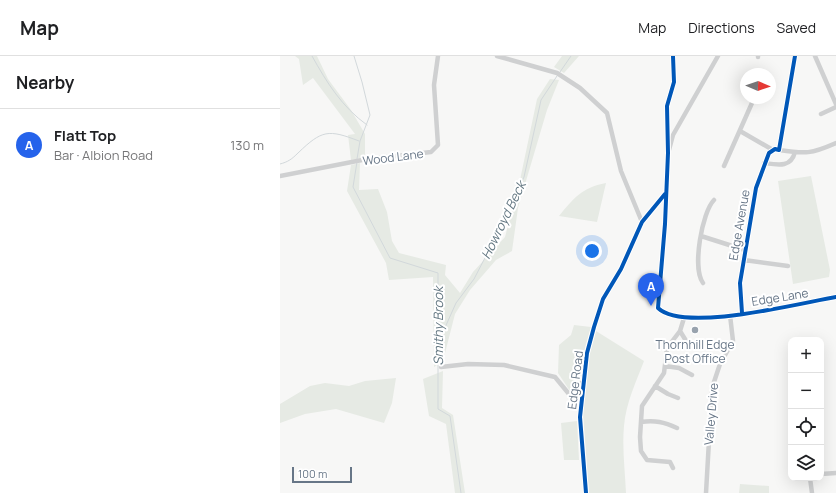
<!DOCTYPE html>
<meta charset="utf-8">
<style>
:root{--surface:#fff;--page:#f6f6f6;--text:#202124;--muted:#757577;--line:#e0e0e0;--accent:#2563eb}
body{margin:0;font-family:Manrope,sans-serif;background:var(--page);color:var(--text)}
.controls{position:absolute;right:12px;bottom:12px;display:grid;overflow:hidden;border-radius:8px;box-shadow:0 4px 16px #0002}
.controls button{width:36px;height:36px;display:grid;place-items:center;padding:0;border:0;border-bottom:1px solid var(--line);background:var(--surface);color:var(--text);font:20px sans-serif}
.compass{position:absolute;left:460px;top:12px;width:36px;height:36px;border-radius:50%;background:var(--surface);box-shadow:0 4px 16px #0002;rotate:92deg}
.scale{position:absolute;left:12px;bottom:10px;width:60px;box-sizing:border-box;padding-left:4px;border:2px solid #677687;border-top:0;font-size:11px;line-height:14px;white-space:nowrap;color:#677687;-webkit-text-stroke:3px #fff;paint-order:stroke}
.you{position:absolute;left:312px;top:195px;width:14px;height:14px;margin:-10px;border:3px solid #fff;border-radius:50%;background:#1a73e8;box-shadow:0 0 0 6px #1a73e833}
.badge{display:grid;place-items:center;width:26px;height:26px;border-radius:50%;background:var(--accent);color:#fff;font-size:13px;font-weight:700}
.pin{position:absolute;translate:-50% -33px;filter:drop-shadow(0 1px 2px #0008)}
.pin::after{content:'';position:absolute;top:21px;width:14px;height:12px;background:inherit;clip-path:polygon(0 0,100% 0,50% 100%)}
.list{margin:0;padding:0;list-style:none}
h2{display:flex;justify-content:space-between;align-items:center;height:52px;margin:0;padding:0 16px;font-size:17px}
h2 small{font-size:13px;font-weight:400;color:var(--muted)}
.list li{display:grid;grid-template-columns:26px 1fr auto;gap:12px;align-items:center;box-sizing:border-box;height:72px;padding:0 16px;border-top:1px solid var(--line)}
.list b{display:block;font-size:15px;white-space:nowrap}
.list p{margin:0;font-size:13px;white-space:nowrap;color:var(--muted)}
.list em{font-size:13px;font-style:normal;color:var(--muted)}
.icon{flex:none;width:22px;height:22px;fill:none;stroke:currentColor;stroke-width:2;stroke-linecap:round;stroke-linejoin:round}
.map{position:relative;flex:none;width:556px;height:437px;overflow:hidden}
header{display:flex;align-items:center;gap:24px;box-sizing:border-box;height:56px;padding:0 20px;background:var(--surface);border-bottom:1px solid var(--line)}
header strong{font-size:19px}
nav{display:flex;gap:22px;margin-inline-start:auto;font-size:14px}
main{display:flex}
aside{flex:1;background:var(--surface)}
.map>svg:first-child{display:block}
.green{fill:#e6eae4}
.lines{fill:none;stroke-linecap:round;stroke-linejoin:round}
.stream{stroke:#d2d8db;stroke-width:1}
.minor{stroke:#cfd0d1;stroke-width:4.5}
.cycleway-casing{stroke:#fff;stroke-width:6}
.cycleway{stroke:#0057b8;stroke-width:4}
.poi-dot{fill:#99a3ae;stroke:#fff;stroke-width:1.5}
.labels{text-anchor:middle;dominant-baseline:central;stroke-width:4;stroke-linejoin:round;paint-order:stroke}
.street-label{font-size:12px;fill:#677687;stroke:#fff}
.poi-label{font-size:12px;fill:#677687;stroke:#fff}
.water-label{font-size:13px;font-style:italic;fill:#637782;stroke:#fff}
</style>
<header>
<strong>Map</strong>
<nav><a>Map</a><a>Directions</a><a>Saved</a></nav>
</header>
<main>
<aside>
<h2>Nearby<small></small></h2>
<ul class="list">
<li><span class="badge">A</span><div><b>Flatt Top</b><p>Bar · Albion Road</p></div><em>130 m</em></li>
</ul>
</aside>
<div class="map">
<svg width="556" height="437" viewBox="0 0 556 437">
<rect width="100%" height="100%" fill="#f7f7f6"/>
<path class="green" d="M 15,0 L 37,0 L 48,23 L 71,54 L 85,78 L 85,101 L 71,104 L 68,79 L 75,78 L 33,22 L 23,29 L 19,3 Z
M 282,0 L 299,0 L 284,17 L 274,11 Z
M 270,23 L 279,24 L 267,54 L 238,152 L 232,195 L 216,204 L 190,234 L 175,258 L 163,305 L 154,311 L 153,221 L 109,224 L 106,207 L 67,135 L 71,109 L 80,107 L 79,134 L 98,133 L 107,156 L 112,185 L 119,197 L 166,209 L 165,219 L 180,237 L 193,216 L 225,181 L 240,124 L 257,43 Z
M 531,120 L 550,214 L 549,221 L 513,228 L 498,125 Z
M 326,127 L 317,166 L 279,160 C 294,142 301,132 326,127 Z
M 294,269 L 311,271 C 309,279 306,287 304,296 C 301,311 307,326 290,335 L 278,317 L 279,289 L 291,279 Z
M 316,275 L 364,305 C 356,326 346,347 344,370 C 342,392 345,414 346,437 L 309,437 L 303,357 L 310,297 Z
M 163,315 L 162,352 L 173,359 L 185,437 L 175,437 L 166,368 L 149,360 L 143,323 Z
M 116,322 L 112,347 L 104,367 L 56,353 L 25,358 L 0,367 L 0,348 L 30,330 L 45,327 L 69,330 L 85,325 Z
M 297,365 L 299,404 L 284,404 L 281,367 Z
M 460,428 L 489,430 L 489,437 L 459,437 Z"/>
<g class="lines">
<path class="stream" d="M 32,0 C 47,27 62,51 87,69
M 74,0 L 82,26 L 90,59 L 80,85 L 77,103
M 280,16 L 291,0
M 77,106 L 73,131 L 110,202 L 158,217 L 158,353 L 170,360 L 181,437
M 0,108 C 8,106 12,103 18,97 C 42,74 48,73 79,85
M 158,301 L 163,276 L 176,247 L 194,223 L 220,173 L 244,121 L 261,44 L 277,20"/>
<path class="minor" d="M 217,0 L 277,17 L 300,32 L 327,57 L 341,115 L 362,166
M 393,0 L 394,26 L 387,50 L 388,97 L 385,168 L 378,252 C 404,277 520,247 556,241
M 535,0 L 556,48
M 478,1 L 478,0
M 541,58 L 556,51
M 460,75 L 493,94
M 389,94 L 393,79 L 438,0
M 499,94 C 526,98 531,98 556,87
M 484,107 C 498,109 511,112 515,96
M 444,110 L 472,47
M 0,120 L 82,104 L 151,96 L 158,89 L 154,29 L 158,0
M 421,180 L 465,194
M 464,204 L 508,210
M 423,227 C 412,212 422,156 434,144
M 462,257 L 460,227 L 476,132 L 489,97 L 495,93 L 499,94 L 515,0
M 400,275 L 408,288 L 413,289
M 385,310 L 399,312 L 412,319
M 161,311 L 188,308 L 224,309 L 275,321 L 289,338 L 295,337 L 303,325
M 375,330 L 388,338 L 398,342
M 361,366 C 375,364 384,366 397,372
M 393,412 L 390,406 L 367,404 L 361,395 L 360,381 L 362,350 L 384,317 L 387,292 L 400,275 L 404,262
M 541,418 L 556,417
M 530,422 L 532,437
M 306,437 L 300,361 L 307,297 L 314,271 L 323,243 L 341,213 L 362,166 L 385,138
M 426,437 L 432,332 L 440,308 L 453,285 L 450,259"/>
<g class="cycleway-casing">
<path id="cycleway" d="M 393,0 L 394,26 L 387,50 L 388,97 L 385,168 L 378,252 C 404,277 520,247 556,241
M 462,257 L 460,227 L 476,132 L 489,97 L 495,93 L 499,94 L 515,0
M 306,437 L 300,361 L 307,297 L 314,271 L 323,243 L 341,213 L 362,166 L 385,138"/>
</g>
<use href="#cycleway" class="cycleway"/>
</g>
<circle class="poi-dot" cx="415" cy="274" r="4"/>
<g class="labels">
<g class="street-label">
<text transform="translate(113 101) rotate(-7)">Wood Lane</text>
<text transform="translate(459 169) rotate(-80)">Edge Avenue</text>
<text transform="translate(500 241) rotate(-9)">Edge Lane</text>
<text transform="translate(295 324) rotate(-83)">Edge Road</text>
<text transform="translate(431 358) rotate(-85)">Valley Drive</text>
</g>
<g class="poi-label">
<text x="415" y="288">Thornhill Edge<tspan x="415" dy="14">Post Office</tspan></text>
</g>
<g class="water-label">
<text transform="translate(223 164) rotate(-64)">Howroyd Beck</text>
<text transform="translate(158 270) rotate(-90)">Smithy Brook</text>
</g>
</g>
</svg>
<div class="controls">
<button>+</button>
<button>−</button>
<button><svg class="icon" aria-label="locate" viewBox="0 0 24 24"><circle cx="12" cy="12" r="6"/><path d="M12 2v4M12 18v4M2 12h4M18 12h4"/></svg></button>
<button><svg class="icon" aria-label="layers" viewBox="0 0 24 24"><path d="M12 4l9 5-9 5-9-5zM3 14l9 5 9-5"/></svg></button>
</div>
<svg class="compass" viewBox="-18 -18 36 36"><path d="M0-13l5 13h-10z" fill="#e53935"/><path d="M0 13l5-13h-10z" fill="#757577"/></svg>
<div class="scale">100 m</div>
<div class="you"></div>
<div class="pin badge" style="left:371px;top:250px">A</div>
</div>
</main>
